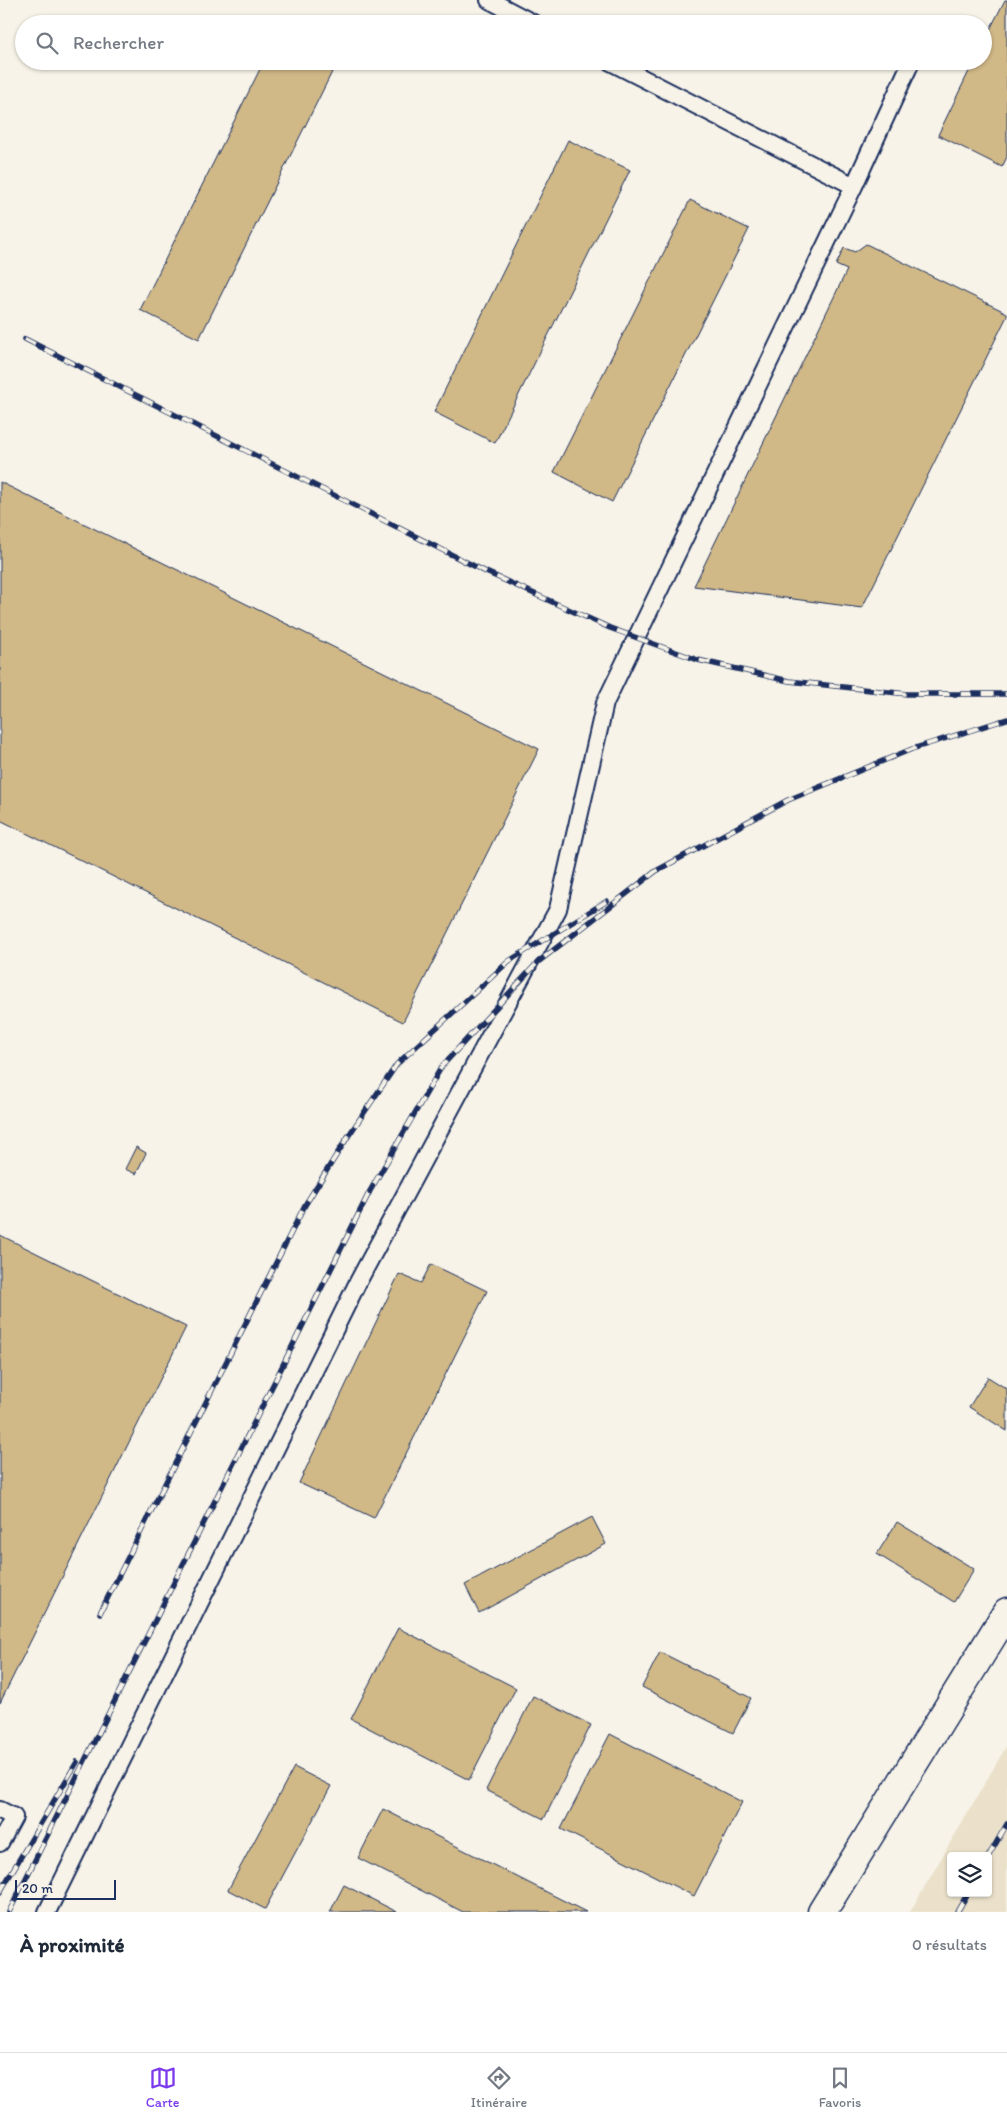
<!DOCTYPE html>
<html lang="fr">
<meta charset="utf-8">
<style>
:root{--surface:#fff;--page:#f2f2f3;--text:#1f2937;--muted:#747a83;--line:#e0e1e3;--accent:#7c3aed}
body{margin:0;font-family:Itim,sans-serif;background:var(--page);color:var(--text)}
.controls{position:absolute;right:15px;bottom:15px;display:grid;overflow:hidden;border-radius:5px;box-shadow:0 1px 4px #0004}
.controls button{width:45px;height:45px;display:grid;place-items:center;padding:0;border:0;border-bottom:1px solid var(--line);background:var(--surface);color:var(--text);font:25px sans-serif}
.scale{position:absolute;left:15px;bottom:12px;width:101px;box-sizing:border-box;padding-left:5px;border:2px solid #1b2f5e;border-top:0;font-size:14px;line-height:18px;white-space:nowrap;color:#1b2f5e;-webkit-text-stroke:4px #f7f3e8;paint-order:stroke}
.list{margin:0;padding:0;list-style:none}
h2{display:flex;justify-content:space-between;align-items:center;height:65px;margin:0;padding:0 20px;font-size:21px}
h2 small{font-size:16px;font-weight:400;color:var(--muted)}
.icon{flex:none;width:28px;height:28px;fill:none;stroke:currentColor;stroke-width:2;stroke-linecap:round;stroke-linejoin:round}
.map{position:relative;flex:none;width:1007px;height:1912px;overflow:hidden}
.search{position:absolute;background:var(--surface);box-shadow:0 1px 4px #0004;left:15px;right:15px;top:15px;height:55px;display:flex;align-items:center;gap:12px;box-sizing:border-box;padding:0 18px;border-radius:28px;color:var(--muted);font-size:19px}
.sheet{height:140px;background:var(--surface)}
nav{display:flex;justify-content:space-around;align-items:center;box-sizing:border-box;height:70px;border-top:1px solid var(--line);background:var(--surface);font-size:14px;color:var(--muted)}
nav a{display:grid;justify-items:center;gap:2px}
nav .on{color:var(--accent)}
.map>svg:first-child{display:block}
.built{fill:#ebe1cb;fill-rule:evenodd}
.building{fill:#d0b887;stroke:#1b2f5e}
.lines{fill:none;stroke-linecap:round;stroke-linejoin:round}
.lane-casing{stroke:#1b2f5e;stroke-width:20}
.street-casing{stroke:#1b2f5e;stroke-width:31}
.lane{stroke:#f7f3e8;stroke-width:16}
.street{stroke:#f7f3e8;stroke-width:28}
.rail-casing{stroke:#1b2f5e;stroke-width:5.5}
.rail{stroke:#f7f3e8;stroke-width:4;stroke-dasharray:11;stroke-linecap:butt}
</style>
<div class="map">
<svg width="1007" height="1912" viewBox="0 0 1007 1912">
<rect width="100%" height="100%" fill="#f7f3e8"/>
<filter id="ink" filterUnits="userSpaceOnUse"><feTurbulence type="fractalNoise" baseFrequency=".02" numOctaves="2"/><feDisplacementMap in="SourceGraphic" scale="10" xChannelSelector="R" yChannelSelector="G"/><feConvolveMatrix kernelMatrix="1 2 1 2 8 2 1 2 1" color-interpolation-filters="sRGB"/></filter>
<g filter="url(#ink)">
<path class="built" d="M 1007,1745 L 1007,1912 L 910,1912 ZM 951,1856 L 988,1856 L 988,1893 L 951,1893 Z"/>
<path class="building" d="M 1005,0 L 1007,0 L 1007,157 L 1002,167 L 938,135 L 974,61 L 983,61 L 983,43 Z
M 264,61 L 315,61 L 333,70 L 199,339 L 140,310 Z
M 568,140 L 630,170 L 495,443 L 434,412 Z
M 690,200 L 749,229 L 612,502 L 554,472 Z
M 866,244 L 1007,313 L 1007,316 L 862,608 L 694,586 L 847,270 L 836,265 L 844,248 L 855,252 Z
M 0,482 L 539,749 L 403,1022 L 0,820 Z
M 136,1147 L 146,1153 L 136,1174 L 125,1169 Z
M 0,1235 L 186,1327 L 0,1703 Z
M 431,1264 L 487,1291 L 374,1518 L 299,1483 L 399,1274 L 421,1283 Z
M 988,1377 L 1007,1389 L 1007,1431 L 969,1407 Z
M 592,1517 L 606,1544 L 479,1613 L 465,1585 Z
M 897,1522 L 974,1569 L 954,1602 L 877,1554 Z
M 398,1628 L 516,1688 L 469,1780 L 351,1719 Z
M 660,1652 L 751,1698 L 733,1733 L 642,1687 Z
M 533,1696 L 591,1725 L 544,1819 L 486,1790 Z
M 610,1734 L 742,1802 L 694,1896 L 561,1829 Z
M 294,1767 L 331,1786 L 265,1909 L 228,1890 Z
M 383,1809 L 586,1912 L 463,1912 L 358,1858 Z
M 344,1885 L 397,1912 L 330,1912 Z"/>
<g class="lines">
<g class="lane-casing">
<path id="lane" d="M 489,0 L 535,24
M 854,186 L 911,62
M 0,1810 L 14,1817 L 0,1843
M 47,1912 L 358,1282 L 558,909 L 605,703 L 854,186 L 609,61"/>
</g>
<g class="street-casing">
<path id="street" d="M 822,1912 L 1007,1612"/>
</g>
<use href="#lane" class="lane"/>
<use href="#street" class="street"/>
<g class="rail-casing">
<path id="rail" d="M 25,339 L 486,572 L 610,628 L 698,660 L 789,681 L 907,694 L 1007,694
M 100,1613 L 305,1205 L 349,1135 L 397,1064 L 509,961 L 607,901
M 988,1857 L 1007,1824
M 0,1892 L 77,1762
M 9,1912 L 370,1191 L 442,1066 L 538,962 L 656,871 L 788,800 L 912,749 L 1007,719
M 957,1912 L 968,1893"/>
</g>
<use href="#rail" class="rail"/>
</g>
</g>
</svg>
<div class="controls">
<button><svg class="icon" aria-label="layers" viewBox="0 0 24 24"><path d="M12 4l9 5-9 5-9-5zM3 14l9 5 9-5"/></svg></button>
</div>
<div class="scale">20 m</div>
<div class="search"><svg class="icon" aria-label="search" viewBox="0 0 24 24"><circle cx="10" cy="10" r="6"/><path d="M15 15l6 6"/></svg>Rechercher</div>
</div>
<section class="sheet">
<h2>À proximité<small>0 résultats</small></h2>
<ul class="list">
</ul>
</section>
<nav>
<a class="on"><svg class="icon" aria-label="map" viewBox="0 0 24 24"><path d="M3 6l6-2 6 2 6-2v14l-6 2-6-2-6 2zM9 4v14M15 6v14"/></svg>Carte</a>
<a><svg class="icon" aria-label="directions" viewBox="0 0 24 24"><path d="M12 3l9 9-9 9-9-9zM9 14v-3h6M13 9l2 2-2 2"/></svg>Itinéraire</a>
<a><svg class="icon" aria-label="saved" viewBox="0 0 24 24"><path d="M7 4h10v16l-5-4-5 4z"/></svg>Favoris</a>
</nav>
